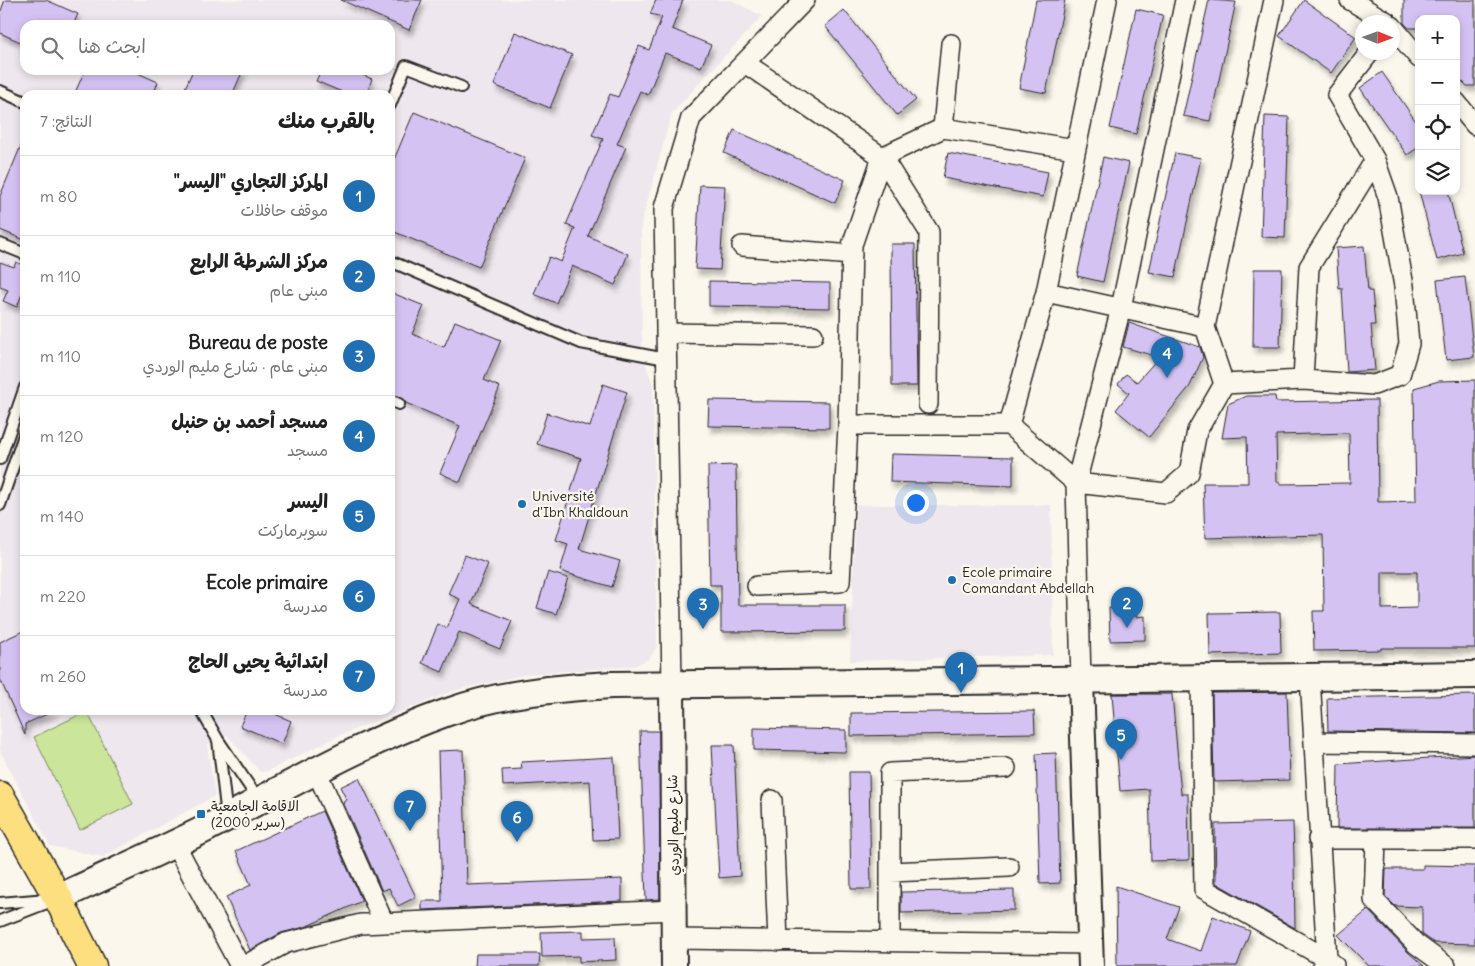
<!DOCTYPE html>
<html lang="ar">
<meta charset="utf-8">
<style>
:root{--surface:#fff;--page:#f6f6f6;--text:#222;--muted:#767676;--line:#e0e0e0;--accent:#1f6fb2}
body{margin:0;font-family:Delius,"Playpen Sans Arabic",sans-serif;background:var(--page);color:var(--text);direction:rtl}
.controls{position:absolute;right:15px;top:15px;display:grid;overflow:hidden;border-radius:10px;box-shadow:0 2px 8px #0003}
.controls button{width:45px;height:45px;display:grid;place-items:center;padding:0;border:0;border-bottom:1px solid var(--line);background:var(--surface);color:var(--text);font:25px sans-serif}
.compass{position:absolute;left:1355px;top:15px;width:45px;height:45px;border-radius:50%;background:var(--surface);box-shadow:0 2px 8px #0003;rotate:91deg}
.you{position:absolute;left:915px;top:502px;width:18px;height:18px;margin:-12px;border:4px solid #fff;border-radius:50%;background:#1a73e8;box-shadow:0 0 0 8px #1a73e833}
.badge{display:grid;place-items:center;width:32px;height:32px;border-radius:50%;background:var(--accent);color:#fff;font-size:16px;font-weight:700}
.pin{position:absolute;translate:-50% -41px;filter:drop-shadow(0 1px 2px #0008)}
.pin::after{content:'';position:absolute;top:26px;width:18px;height:15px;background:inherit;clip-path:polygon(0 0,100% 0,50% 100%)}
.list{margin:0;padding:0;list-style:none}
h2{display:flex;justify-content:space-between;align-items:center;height:65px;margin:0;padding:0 20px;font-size:21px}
h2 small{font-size:16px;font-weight:400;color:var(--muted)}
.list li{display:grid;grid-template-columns:32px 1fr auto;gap:15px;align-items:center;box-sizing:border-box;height:80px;padding:0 20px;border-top:1px solid var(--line)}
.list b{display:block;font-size:19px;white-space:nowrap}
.list p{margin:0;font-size:16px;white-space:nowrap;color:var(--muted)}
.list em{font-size:16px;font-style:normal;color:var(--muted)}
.icon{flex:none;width:28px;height:28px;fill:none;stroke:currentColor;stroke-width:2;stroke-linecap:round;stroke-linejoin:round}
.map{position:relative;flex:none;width:1475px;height:966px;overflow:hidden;direction:ltr}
.search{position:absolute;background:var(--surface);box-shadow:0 2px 8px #0003;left:20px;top:20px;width:375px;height:55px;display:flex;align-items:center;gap:12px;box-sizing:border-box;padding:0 18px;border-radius:15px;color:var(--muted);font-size:19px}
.panel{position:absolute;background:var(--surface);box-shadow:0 2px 8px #0003;left:20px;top:90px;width:375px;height:625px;border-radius:15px;direction:rtl}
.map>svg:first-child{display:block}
.built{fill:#efe7ee;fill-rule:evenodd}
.green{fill:#cbe59b;stroke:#7b8863}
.building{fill:#d4c2f3;stroke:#2b2b2b;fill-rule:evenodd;filter:url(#shadow)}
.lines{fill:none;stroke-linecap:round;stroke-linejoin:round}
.service-casing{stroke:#2b2b2b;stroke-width:14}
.minor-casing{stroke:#2b2b2b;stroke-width:22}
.tertiary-casing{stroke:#2b2b2b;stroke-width:28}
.secondary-casing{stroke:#2b2b2b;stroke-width:30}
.primary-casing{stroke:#2b2b2b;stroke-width:31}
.service{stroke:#fbf7ec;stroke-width:10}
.minor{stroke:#fbf7ec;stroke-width:19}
.tertiary{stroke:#fbf7ec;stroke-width:24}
.secondary{stroke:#fbf7ec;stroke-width:26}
.primary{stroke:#fddf80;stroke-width:28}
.poi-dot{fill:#1f6fb2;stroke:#fbf7ec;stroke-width:2}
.labels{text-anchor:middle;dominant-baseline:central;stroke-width:4.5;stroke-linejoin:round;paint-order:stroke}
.poi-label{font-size:14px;fill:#2b2b2b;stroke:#fbf7ec;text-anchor:start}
.street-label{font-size:14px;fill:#2b2b2b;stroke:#fbf7ec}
</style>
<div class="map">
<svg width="1475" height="966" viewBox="0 0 1475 966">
<defs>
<filter id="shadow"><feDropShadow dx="3" dy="5.5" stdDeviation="2.5" flood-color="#0004"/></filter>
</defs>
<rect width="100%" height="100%" fill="#fbf7ec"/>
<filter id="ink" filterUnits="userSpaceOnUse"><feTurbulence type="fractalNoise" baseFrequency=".02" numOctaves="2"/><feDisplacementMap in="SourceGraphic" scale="10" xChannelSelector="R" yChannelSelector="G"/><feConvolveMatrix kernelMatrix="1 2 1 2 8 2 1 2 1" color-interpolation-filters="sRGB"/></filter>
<g filter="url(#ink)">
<path class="built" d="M 0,0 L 731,0 L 762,16 L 672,113 L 641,224 L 642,354 L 653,385 L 657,646 L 649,659 L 634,666 L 528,674 L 456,690 L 338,736 L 268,771 L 260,772 L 227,735 L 207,745 L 215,796 L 103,857 L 50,846 L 0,751 ZM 25,25 L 390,25 L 390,70 L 25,70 ZM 25,95 L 390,95 L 390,710 L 25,710 Z
M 856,505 L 1051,505 L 1053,655 L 850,661 Z"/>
<path class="green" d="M 87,711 L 133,804 L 80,830 L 34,737 Z"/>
<path class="building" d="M 5,0 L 46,0 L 78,14 L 73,25 L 25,25 L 25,44 L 0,33 L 0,13 Z
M 341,0 L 422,0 L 409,30 Z
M 656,0 L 683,0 L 672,29 L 711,45 L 701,67 L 665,53 L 648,95 L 640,91 L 617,144 L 626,147 L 588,236 L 628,254 L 615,285 L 572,266 L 556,303 L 534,294 L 549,257 L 561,262 L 575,228 L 566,225 L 603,139 L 592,135 L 610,94 L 618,97 L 639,46 L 649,50 L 662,17 L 650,14 Z
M 1036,0 L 1065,0 L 1046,93 L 1019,88 Z
M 1209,0 L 1236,2 L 1210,121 L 1183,116 Z
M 1304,0 L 1356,37 L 1331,73 L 1279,36 Z
M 1404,0 L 1475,0 L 1475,86 L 1467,86 L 1456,75 L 1456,19 L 1419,19 L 1419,28 L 1409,28 L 1404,23 Z
M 1136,9 L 1163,15 L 1136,134 L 1110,128 Z
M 844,10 L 916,100 L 897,115 L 825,26 Z
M 515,32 L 572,55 L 550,108 L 494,85 Z
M 85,70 L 131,70 L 158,82 L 153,95 L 74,95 Z
M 193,70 L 243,70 L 232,95 L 182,95 Z
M 321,70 L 351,70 L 372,79 L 366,95 L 349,95 L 316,81 Z
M 1382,72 L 1419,126 L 1419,147 L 1407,155 L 1360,88 Z
M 414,112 L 525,158 L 479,267 L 390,230 L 390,169 Z
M 1265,116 L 1289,117 L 1285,238 L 1261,237 Z
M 734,130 L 845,180 L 835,203 L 724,153 Z
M 25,136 L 25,240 L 0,230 L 0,196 Z
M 948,153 L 1048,172 L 1043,197 L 943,178 Z
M 1175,153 L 1201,158 L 1175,277 L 1149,272 Z
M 1103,157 L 1129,163 L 1103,282 L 1077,276 Z
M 700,185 L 725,186 L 720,270 L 695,269 Z
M 1419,191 L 1448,191 L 1463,253 L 1437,260 Z
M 891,244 L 915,244 L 917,386 L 892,386 Z
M 1364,246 L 1368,291 L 1372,291 L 1375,325 L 1371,325 L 1375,370 L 1347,372 L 1342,288 L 1339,289 L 1336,248 Z
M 0,262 L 14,267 L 16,262 L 25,266 L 25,286 L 17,307 L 3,301 L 8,290 L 0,287 Z
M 1254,269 L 1282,269 L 1280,347 L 1253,347 Z
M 1465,277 L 1474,357 L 1446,360 L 1437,280 Z
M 709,281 L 830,283 L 830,308 L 709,306 Z
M 390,292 L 424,306 L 412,334 L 444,347 L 455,321 L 501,340 L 484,380 L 500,387 L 460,482 L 440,473 L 460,426 L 406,403 L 402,398 L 390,393 Z
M 1129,323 L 1200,347 L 1203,357 L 1190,386 L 1149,437 L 1116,410 L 1129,393 L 1118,384 L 1126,374 L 1137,382 L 1159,357 L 1123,347 Z
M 1475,380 L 1475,648 L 1381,648 L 1381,650 L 1314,651 L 1313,611 L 1324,611 L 1323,535 L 1205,538 L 1203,483 L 1248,483 L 1247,437 L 1222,438 L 1228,404 L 1246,396 L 1275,396 L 1276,402 L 1377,400 L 1378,502 L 1416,501 L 1414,388 L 1439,381 ZM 1349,433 L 1350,483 L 1280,484 L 1280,482 L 1277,482 L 1276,435 ZM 1382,572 L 1417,572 L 1417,608 L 1382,609 Z
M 603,384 L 627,392 L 579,549 L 620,561 L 612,587 L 560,571 L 568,544 L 556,540 L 581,458 L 537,444 L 547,413 L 590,427 Z
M 709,400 L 829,402 L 829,428 L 708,426 Z
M 891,454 L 1013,457 L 1013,486 L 890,482 Z
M 736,465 L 738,605 L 845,605 L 845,631 L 721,632 L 721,585 L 710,585 L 708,466 Z
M 465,555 L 488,564 L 471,604 L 512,621 L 500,649 L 459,632 L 442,672 L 422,663 L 438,624 L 447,628 L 460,599 L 448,594 Z
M 548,572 L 568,578 L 556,614 L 537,608 Z
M 1136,607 L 1136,617 L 1145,616 L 1145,640 L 1110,641 L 1109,608 Z
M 1280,612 L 1281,653 L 1210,655 L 1209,613 Z
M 25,630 L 25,710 L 56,710 L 25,724 L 25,735 L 0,679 L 0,642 Z
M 1287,692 L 1290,780 L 1214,782 L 1212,693 Z
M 1112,694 L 1172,694 L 1181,794 L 1188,794 L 1189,860 L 1151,861 L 1149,789 L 1120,791 Z
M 1475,695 L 1475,733 L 1328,731 L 1327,698 Z
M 247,710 L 266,710 L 291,721 L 282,744 L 240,726 Z
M 1034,711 L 1035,733 L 851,736 L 851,713 Z
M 754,728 L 846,730 L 846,752 L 754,750 Z
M 640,731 L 659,731 L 660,899 L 646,900 Z
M 712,745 L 734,745 L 740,876 L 719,878 Z
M 463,750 L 467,885 L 622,879 L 622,901 L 422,910 L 422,901 L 442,901 L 438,751 Z
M 1056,753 L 1060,883 L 1040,884 L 1036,754 Z
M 1475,755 L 1475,828 L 1337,828 L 1338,764 Z
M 614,757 L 618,839 L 593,840 L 590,781 L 503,786 L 502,770 L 522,769 L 521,762 Z
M 849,772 L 869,772 L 871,889 L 851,889 Z
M 359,778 L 416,897 L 398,906 L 389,888 L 382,891 L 343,802 L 347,800 L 340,787 Z
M 322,811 L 362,901 L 305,927 L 281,933 L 250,950 L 226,897 L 251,885 L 236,851 Z
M 1293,822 L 1294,858 L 1295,928 L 1216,883 L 1215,824 Z
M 1423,865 L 1475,866 L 1475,944 L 1434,943 L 1422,934 L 1422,907 L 1395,906 L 1385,896 L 1386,869 L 1423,869 Z
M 1116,886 L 1179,907 L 1167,939 L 1201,951 L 1213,916 L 1250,931 L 1237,966 L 1117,966 Z
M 1014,890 L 1014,910 L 901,913 L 901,892 Z
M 1368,910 L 1408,952 L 1424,966 L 1369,966 L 1338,935 Z
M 583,931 L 583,938 L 615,937 L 616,960 L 579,962 L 579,956 L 542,957 L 541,932 Z
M 476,954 L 540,954 L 539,966 L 475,966 Z"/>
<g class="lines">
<g class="service-casing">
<path id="service" d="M 0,91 L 25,102
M 390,105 L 406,66 L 461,87
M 0,244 L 25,254
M 390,261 L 581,343 L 666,359
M 390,400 L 399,404
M 0,459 L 25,387
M 0,505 L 25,432
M 201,710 L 218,740
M 227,817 L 218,740 L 258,799
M 0,903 L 47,899
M 0,921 L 57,899"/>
</g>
<g class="minor-casing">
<path id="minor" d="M 1350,0 L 1387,22
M 1392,26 L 1419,58
M 745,63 L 882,157 L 929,232 L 928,404
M 1456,102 L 1475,125
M 943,128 L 951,44
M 742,246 L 852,255
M 1205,327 L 1274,0
M 666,333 L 813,335
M 1303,380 L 1309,267 L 1375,160
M 1224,384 L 1303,380 L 1374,385 L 1400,375 L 1409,344 L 1404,286 L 1388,197 L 1375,160 L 1337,95 L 1370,52
M 848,425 L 1009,425 L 1076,483 L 1166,493 L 1189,473 L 1197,431 L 1224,384 L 1205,327 L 1046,292
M 1009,425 L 1046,292 L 1107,0
M 757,586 L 840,582 L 848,425 L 852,245 L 882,157 L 943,128 L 1075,149
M 1310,677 L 1327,959 L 1334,965
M 1201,679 L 1204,889 L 1327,959 L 1323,966
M 1081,681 L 1076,483 L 1121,308 L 1185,0
M 672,685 L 664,208 L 691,118 L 805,0
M 1314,742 L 1475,744
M 316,770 L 384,923
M 772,800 L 778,941
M 1318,839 L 1475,839
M 1376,839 L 1374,900 L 1416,944 L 1446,966
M 175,844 L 240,966
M 890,872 L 1009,867
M 674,939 L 1090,944
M 890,942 L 890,773 L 1006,768
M 244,966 L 286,943 L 361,924 L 674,910"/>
</g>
<g class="tertiary-casing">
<path id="tertiary" d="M 1081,681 L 1091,966
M 672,685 L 674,966"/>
</g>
<g class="secondary-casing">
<path id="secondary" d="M 58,898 C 107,875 157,853 205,829 C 285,788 363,742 448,712 C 501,693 556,688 612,685 L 1475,675"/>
</g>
<g class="primary-casing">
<path id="primary" d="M 0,796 L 58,898 L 92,966"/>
</g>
<use href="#service" class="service"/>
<use href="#minor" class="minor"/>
<use href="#tertiary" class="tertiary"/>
<use href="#secondary" class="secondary"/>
<use href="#primary" class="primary"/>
</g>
</g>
<g class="poi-dot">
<circle cx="522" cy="504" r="5"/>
<circle cx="952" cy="580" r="5"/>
<rect x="196" y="809" width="10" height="10" rx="2.5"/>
</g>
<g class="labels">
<g class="poi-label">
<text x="532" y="496">Université<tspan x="532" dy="16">d'Ibn Khaldoun</tspan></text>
<text x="962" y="572">Ecole primaire<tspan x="962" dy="16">Comandant Abdellah</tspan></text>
<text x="211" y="806">الاقامة الجامعية<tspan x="211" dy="16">(2000 سرير)</tspan></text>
</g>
<g class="street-label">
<text transform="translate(673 825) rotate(-91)">شارع مليم الوردي</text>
</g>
</g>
</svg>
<div class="controls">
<button>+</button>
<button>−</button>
<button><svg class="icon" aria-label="locate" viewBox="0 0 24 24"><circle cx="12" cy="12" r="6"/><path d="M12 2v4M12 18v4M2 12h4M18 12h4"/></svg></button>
<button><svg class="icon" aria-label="layers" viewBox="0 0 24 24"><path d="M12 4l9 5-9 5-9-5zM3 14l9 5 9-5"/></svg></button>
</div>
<svg class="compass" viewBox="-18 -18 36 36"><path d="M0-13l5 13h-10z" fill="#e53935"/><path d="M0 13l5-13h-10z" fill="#767676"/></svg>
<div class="you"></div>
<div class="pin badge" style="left:961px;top:693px">1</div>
<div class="pin badge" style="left:1127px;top:628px">2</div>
<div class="pin badge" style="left:703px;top:629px">3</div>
<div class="pin badge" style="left:1167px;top:378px">4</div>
<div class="pin badge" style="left:1121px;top:760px">5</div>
<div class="pin badge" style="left:517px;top:842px">6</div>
<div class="pin badge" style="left:410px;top:831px">7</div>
<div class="search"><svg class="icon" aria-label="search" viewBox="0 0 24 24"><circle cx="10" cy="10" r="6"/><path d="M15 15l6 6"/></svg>ابحث هنا</div>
<section class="panel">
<h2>بالقرب منك<small>النتائج: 7</small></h2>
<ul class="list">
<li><span class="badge">1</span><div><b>المركز التجاري &quot;اليسر&quot;</b><p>موقف حافلات</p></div><em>80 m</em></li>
<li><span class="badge">2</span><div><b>مركز الشرطة الرابع</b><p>مبنى عام</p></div><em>110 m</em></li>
<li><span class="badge">3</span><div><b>Bureau de poste</b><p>مبنى عام · شارع مليم الوردي</p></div><em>110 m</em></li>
<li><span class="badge">4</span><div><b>مسجد أحمد بن حنبل</b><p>مسجد</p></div><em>120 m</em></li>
<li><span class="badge">5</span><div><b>اليسر</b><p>سوبرماركت</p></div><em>140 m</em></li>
<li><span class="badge">6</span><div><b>Ecole primaire</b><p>مدرسة</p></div><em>220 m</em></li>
<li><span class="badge">7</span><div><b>ابتدائية يحيى الحاج</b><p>مدرسة</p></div><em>260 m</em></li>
</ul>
</section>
</div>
